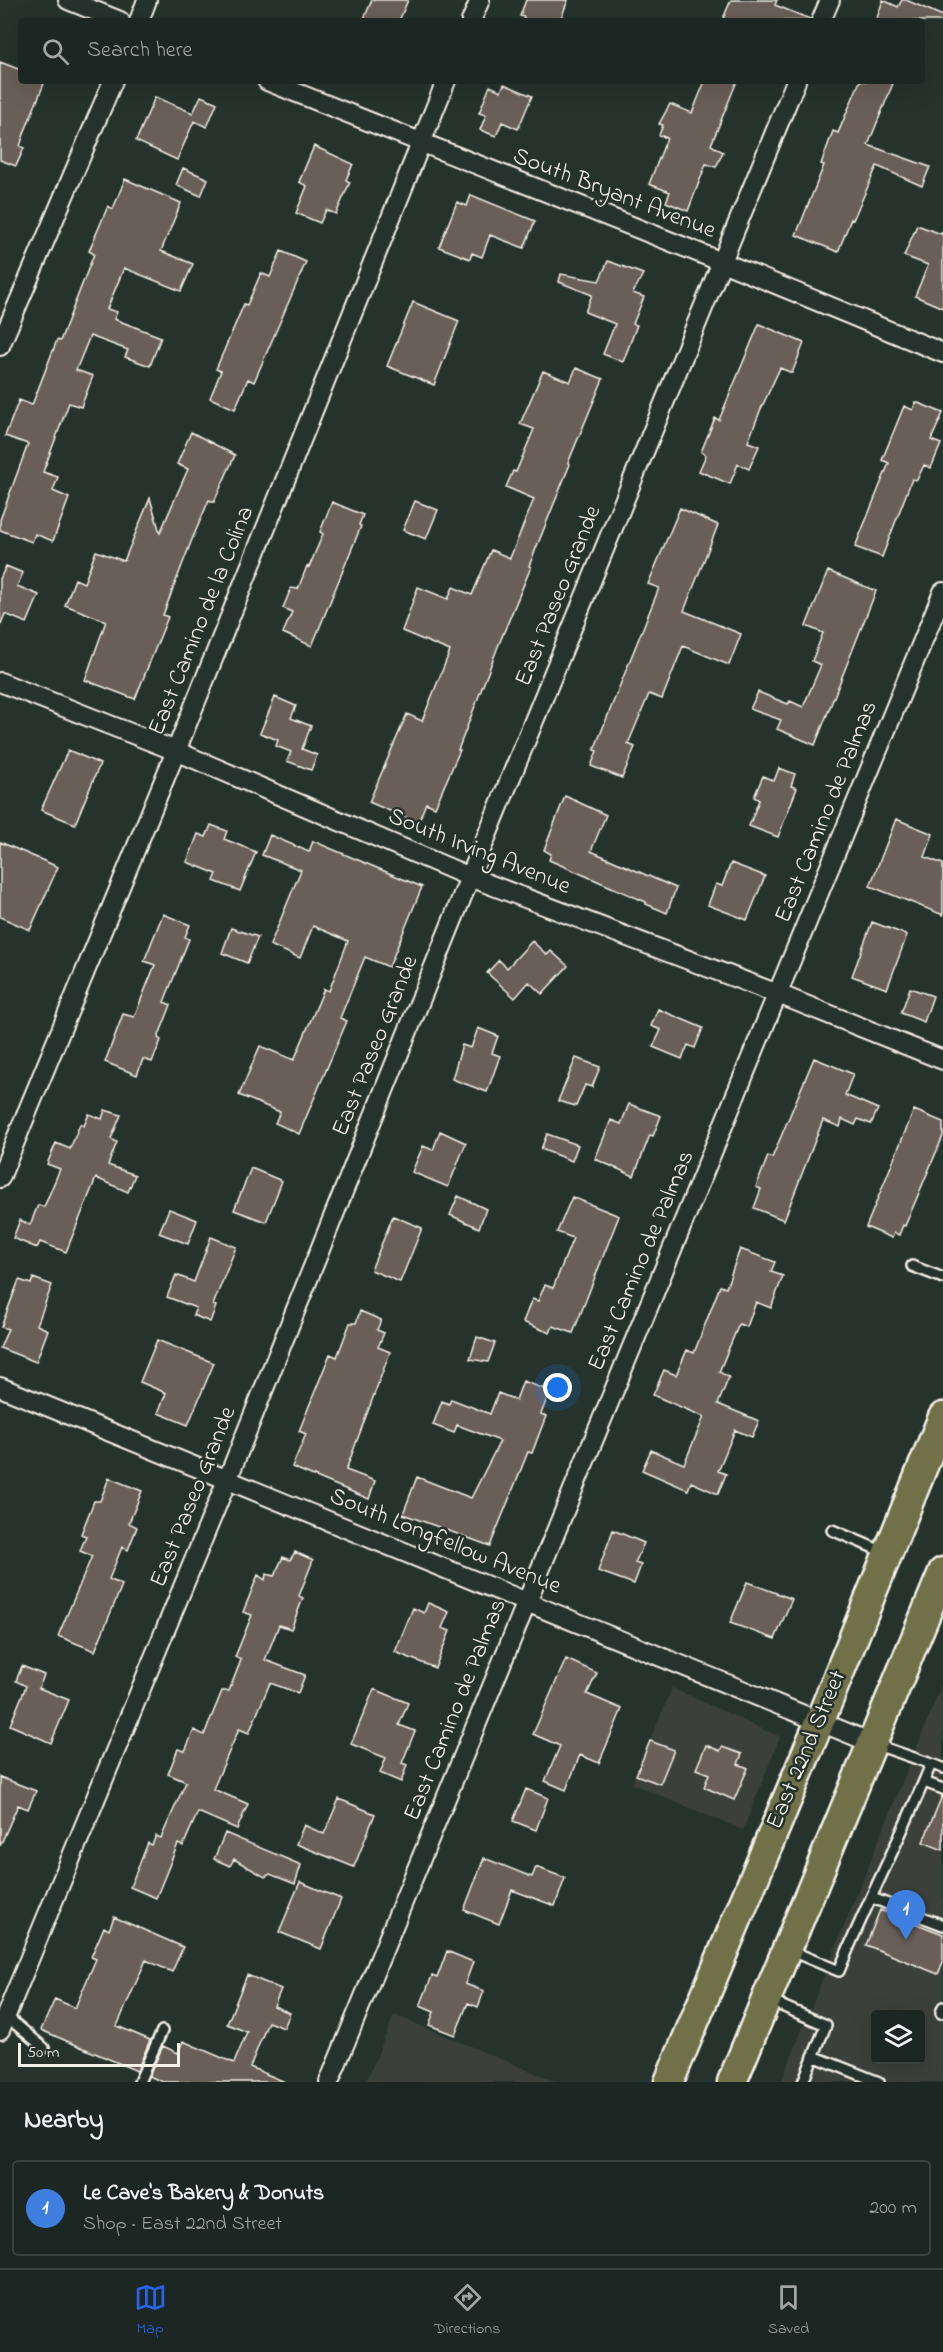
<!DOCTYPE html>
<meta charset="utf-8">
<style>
:root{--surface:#1c2622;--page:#29322f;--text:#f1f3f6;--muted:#a0a5a5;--line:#3a4340;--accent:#2563eb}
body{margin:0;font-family:"Indie Flower",sans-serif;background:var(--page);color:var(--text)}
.controls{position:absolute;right:18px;bottom:18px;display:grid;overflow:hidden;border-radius:6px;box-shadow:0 6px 24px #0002}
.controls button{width:54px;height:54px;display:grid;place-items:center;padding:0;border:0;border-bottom:2px solid var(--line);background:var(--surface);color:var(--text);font:30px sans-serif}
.scale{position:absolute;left:18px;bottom:15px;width:162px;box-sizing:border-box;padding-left:6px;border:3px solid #f4f1e8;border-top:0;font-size:16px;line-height:21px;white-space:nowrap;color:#f4f1e8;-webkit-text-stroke:4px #26332d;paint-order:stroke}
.you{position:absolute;left:558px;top:1388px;width:21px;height:21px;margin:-15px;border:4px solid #fff;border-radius:50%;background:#1a73e8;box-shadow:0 0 0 9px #1a73e833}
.badge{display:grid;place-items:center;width:39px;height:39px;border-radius:50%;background:var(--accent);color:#fff;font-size:20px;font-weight:700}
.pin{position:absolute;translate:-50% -50px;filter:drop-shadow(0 2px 3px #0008)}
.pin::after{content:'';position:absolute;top:32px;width:21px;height:18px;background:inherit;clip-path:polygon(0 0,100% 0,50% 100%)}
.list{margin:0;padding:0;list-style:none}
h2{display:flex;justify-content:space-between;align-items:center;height:78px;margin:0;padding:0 24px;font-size:26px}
h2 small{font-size:20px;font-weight:400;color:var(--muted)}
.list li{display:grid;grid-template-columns:39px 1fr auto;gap:18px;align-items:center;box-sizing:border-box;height:96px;margin:0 12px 12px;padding:0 12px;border:2px solid var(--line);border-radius:6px}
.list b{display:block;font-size:22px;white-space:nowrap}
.list p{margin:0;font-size:20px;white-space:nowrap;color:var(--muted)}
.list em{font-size:20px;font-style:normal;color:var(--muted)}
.icon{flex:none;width:33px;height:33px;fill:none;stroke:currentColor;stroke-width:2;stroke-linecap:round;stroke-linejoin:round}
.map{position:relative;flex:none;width:943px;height:2082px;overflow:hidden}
.search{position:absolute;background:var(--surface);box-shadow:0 6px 24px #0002;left:18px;right:18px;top:18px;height:66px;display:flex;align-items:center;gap:15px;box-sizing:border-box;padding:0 21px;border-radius:6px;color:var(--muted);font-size:22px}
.sheet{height:186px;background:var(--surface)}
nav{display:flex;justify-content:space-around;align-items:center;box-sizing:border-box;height:84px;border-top:2px solid var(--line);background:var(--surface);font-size:16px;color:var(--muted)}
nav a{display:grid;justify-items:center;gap:3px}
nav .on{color:var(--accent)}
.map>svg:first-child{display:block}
.built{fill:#3b403a;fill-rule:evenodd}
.building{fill:#6b5f59;stroke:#f4f1e8;stroke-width:1.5}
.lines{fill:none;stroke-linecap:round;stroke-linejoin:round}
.lane-casing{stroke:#f4f1e8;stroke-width:14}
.street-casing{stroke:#f4f1e8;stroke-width:22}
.primary-casing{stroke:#f4f1e8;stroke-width:33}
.lane{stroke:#26332d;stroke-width:9}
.street{stroke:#26332d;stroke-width:18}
.primary{stroke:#6f704a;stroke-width:28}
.labels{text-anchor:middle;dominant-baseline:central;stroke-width:5;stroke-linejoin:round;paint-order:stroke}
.street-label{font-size:24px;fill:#f4f1e8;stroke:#26332d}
</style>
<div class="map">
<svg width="943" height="2082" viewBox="0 0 943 2082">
<rect width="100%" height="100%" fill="#26332d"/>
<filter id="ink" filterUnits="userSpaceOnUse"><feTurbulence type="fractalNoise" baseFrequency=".0167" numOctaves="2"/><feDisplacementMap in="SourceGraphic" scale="12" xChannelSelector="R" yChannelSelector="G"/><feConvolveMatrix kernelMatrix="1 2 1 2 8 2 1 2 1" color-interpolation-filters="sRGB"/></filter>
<g filter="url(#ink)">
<path class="built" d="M 943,1682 L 943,2082 L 781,2082 ZM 876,2014 L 920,2014 L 920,2060 L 876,2060 Z
M 672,1688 L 780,1737 L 743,1830 L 632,1784 Z
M 394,2015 L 557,2082 L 366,2082 Z"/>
<path class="building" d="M 372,0 L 408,0 L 399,21 L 363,21 Z
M 526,0 L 568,0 L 560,21 L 523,21 L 524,17 L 520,16 Z
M 731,0 L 777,0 L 775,5 L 810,19 L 810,21 L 722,21 Z
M 883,0 L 898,7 L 902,0 L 906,0 L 943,16 L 943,21 L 876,21 Z
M 0,62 L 21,70 L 21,81 L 45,81 L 25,131 L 20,146 L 24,148 L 16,166 L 0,160 Z
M 705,81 L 737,81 L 711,145 L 723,152 L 716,167 L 706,164 L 688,211 L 666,202 L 670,192 L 649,184 L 667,138 L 659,135 L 663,125 L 659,124 L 670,104 L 692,113 Z
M 860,81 L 894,81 L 868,145 L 930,167 L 922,186 L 877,166 L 853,220 L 851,219 L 838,252 L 796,235 L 824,165 L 821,164 L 833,131 L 838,133 Z
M 504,84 L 532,96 L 518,129 L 502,122 L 496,136 L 480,130 L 486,115 L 479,113 L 490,86 L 501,91 Z
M 201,96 L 217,103 L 207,127 L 194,121 L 177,160 L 136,141 L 155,97 L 193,113 Z
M 314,146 L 353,164 L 346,180 L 350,182 L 336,214 L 326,210 L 320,223 L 296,213 L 307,186 L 299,182 Z
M 183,168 L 208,179 L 201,196 L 176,185 Z
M 125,179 L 181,203 L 161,251 L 193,264 L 181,291 L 124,268 L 107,309 L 117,312 L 114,319 L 161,337 L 150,366 L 125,357 L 128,350 L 90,336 L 76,370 L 93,376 L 81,407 L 69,403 L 43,472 L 58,477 L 53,491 L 69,498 L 53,541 L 35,534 L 32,542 L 0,530 L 0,520 L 28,444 L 5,436 L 19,400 L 32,405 L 57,340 L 60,341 L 94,254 L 89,251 L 108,206 L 113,209 Z
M 471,195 L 535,221 L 524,248 L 490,235 L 482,257 L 472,253 L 470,259 L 439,247 L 457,202 L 467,206 Z
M 917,225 L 941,234 L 943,230 L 943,308 L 915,296 L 928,265 L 904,256 Z
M 281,251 L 306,262 L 254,382 L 248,379 L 235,409 L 210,398 L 221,371 L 216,369 L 244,304 L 247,305 L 261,273 L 270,277 Z
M 608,261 L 643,274 L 633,293 L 644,297 L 633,324 L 637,325 L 623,362 L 603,354 L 615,324 L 585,312 L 592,295 L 559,282 L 561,274 L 599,281 Z
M 413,302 L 459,321 L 434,385 L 387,366 Z
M 759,324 L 804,343 L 792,373 L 780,368 L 760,411 L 748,442 L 759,446 L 749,469 L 738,464 L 730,484 L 699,471 L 706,455 L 701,452 L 715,418 L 719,420 Z
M 576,368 L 603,379 L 568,463 L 570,464 L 529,566 L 531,567 L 499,644 L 458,750 L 460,750 L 435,807 L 426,803 L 418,823 L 369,802 L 407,714 L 422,721 L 450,651 L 402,631 L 418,587 L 448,599 L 453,587 L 472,595 L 491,550 L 510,558 L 534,499 L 506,487 L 513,471 L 516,472 L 534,429 L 520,424 L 543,371 L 570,382 Z
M 916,402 L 943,413 L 931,440 L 941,444 L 931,468 L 924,465 L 917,480 L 912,479 L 882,557 L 855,547 L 889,463 L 882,460 L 904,406 L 913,410 Z
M 191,432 L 235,455 L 214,502 L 209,500 L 191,542 L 163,615 L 168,617 L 135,699 L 85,680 L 106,621 L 65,605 L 75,579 L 84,583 L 96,551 L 124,561 L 150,498 L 160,533 L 188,469 L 177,464 Z
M 415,501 L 438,510 L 426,539 L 403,530 Z
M 332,502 L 363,515 L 359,525 L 361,526 L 312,646 L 283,633 L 292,612 L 283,608 L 291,588 L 298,589 L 307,566 L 309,567 L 323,534 L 320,532 Z
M 680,508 L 718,525 L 684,611 L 741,634 L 729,665 L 683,646 L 662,699 L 649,694 L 628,744 L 635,747 L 622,778 L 591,766 L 597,751 L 594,750 L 659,588 L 648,584 Z
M 6,566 L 23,573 L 17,586 L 39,595 L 27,623 L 5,614 L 0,626 L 0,579 Z
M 828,571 L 876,591 L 815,745 L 777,729 L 781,720 L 750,709 L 758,692 L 788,704 L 790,701 L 803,707 L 821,665 L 812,661 L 823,633 L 806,626 Z
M 275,697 L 296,706 L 291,718 L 311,726 L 302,749 L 317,755 L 311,770 L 287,761 L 291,752 L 276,746 L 278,740 L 260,733 Z
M 68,750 L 100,764 L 75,824 L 41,810 Z
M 779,768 L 795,774 L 791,786 L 797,788 L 778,837 L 749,826 L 759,800 L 754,797 L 763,776 L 774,781 Z
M 565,796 L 606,815 L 591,851 L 676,888 L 667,913 L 646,904 L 646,902 L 549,860 L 551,854 L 544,850 Z
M 896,819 L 933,834 L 925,857 L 943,864 L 943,915 L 870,886 Z
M 211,825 L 227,831 L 224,839 L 256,852 L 240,891 L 214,881 L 217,874 L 187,862 L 198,834 L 206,837 Z
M 270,835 L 309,852 L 313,841 L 422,887 L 389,967 L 365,957 L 340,1018 L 347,1021 L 299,1134 L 275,1123 L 280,1112 L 239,1095 L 260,1046 L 294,1060 L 324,989 L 329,991 L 348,941 L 313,926 L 300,958 L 270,945 L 301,870 L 262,855 Z
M 0,842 L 58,867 L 30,930 L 0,917 Z
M 731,863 L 765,876 L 747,920 L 708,905 L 716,884 L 722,886 Z
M 163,914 L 190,925 L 185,937 L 189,939 L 164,1002 L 171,1005 L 158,1038 L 161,1040 L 152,1062 L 143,1059 L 137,1075 L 105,1062 L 123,1014 L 134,1017 L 155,965 L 144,961 Z
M 872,922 L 907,935 L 887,989 L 852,976 Z
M 231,928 L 258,937 L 247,963 L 222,953 Z
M 532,941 L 547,955 L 551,951 L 568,966 L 542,994 L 529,982 L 515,998 L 487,973 L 499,960 L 507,968 Z
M 910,988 L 933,996 L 924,1022 L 901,1013 Z
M 658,1009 L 703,1028 L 695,1048 L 688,1045 L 682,1059 L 653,1047 L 661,1030 L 651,1026 Z
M 478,1028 L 498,1036 L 492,1053 L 500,1056 L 487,1092 L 452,1079 L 462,1045 L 471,1048 Z
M 576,1058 L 600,1067 L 592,1087 L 585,1085 L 576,1106 L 558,1101 Z
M 814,1058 L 853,1074 L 845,1095 L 878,1109 L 871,1124 L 858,1119 L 855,1125 L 842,1119 L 840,1127 L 823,1120 L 784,1220 L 754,1208 L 761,1189 L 756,1187 L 768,1156 L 772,1158 Z
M 629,1104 L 661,1116 L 653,1136 L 650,1135 L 634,1176 L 595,1159 L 611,1120 L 621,1124 Z
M 105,1110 L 121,1115 L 111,1139 L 117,1142 L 108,1165 L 135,1175 L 128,1192 L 96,1178 L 66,1252 L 40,1242 L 37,1248 L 13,1238 L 20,1220 L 30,1225 L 38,1205 L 44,1207 L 60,1169 L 47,1164 L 56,1143 L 70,1149 L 80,1124 L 84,1126 L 89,1114 L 102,1119 Z
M 914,1110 L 943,1122 L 943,1136 L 905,1226 L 903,1225 L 899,1235 L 894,1233 L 892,1238 L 866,1227 Z
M 440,1131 L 466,1143 L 448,1187 L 412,1172 L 423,1146 L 433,1150 Z
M 547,1134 L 578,1145 L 572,1161 L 541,1149 Z
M 251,1168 L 282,1181 L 266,1222 L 234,1210 Z
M 458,1196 L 486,1209 L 479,1228 L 450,1215 Z
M 572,1197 L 619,1216 L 573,1333 L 553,1326 L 550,1333 L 523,1322 L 532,1299 L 538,1301 L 545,1285 L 553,1288 L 573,1238 L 557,1232 Z
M 169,1209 L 197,1220 L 188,1244 L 159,1233 Z
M 393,1216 L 422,1228 L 400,1282 L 371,1270 Z
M 211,1237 L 236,1247 L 213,1305 L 216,1306 L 210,1322 L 193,1315 L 196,1308 L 167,1297 L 176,1275 L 194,1282 Z
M 740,1249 L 775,1262 L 771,1272 L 783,1276 L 771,1308 L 756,1302 L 747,1327 L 739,1324 L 719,1372 L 729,1377 L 718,1404 L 759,1421 L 752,1437 L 735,1430 L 718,1471 L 726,1474 L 718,1494 L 691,1482 L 688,1490 L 642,1470 L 651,1450 L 684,1464 L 704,1417 L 653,1395 L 664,1370 L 676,1375 L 687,1350 L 694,1353 L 720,1286 L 726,1288 Z
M 33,1278 L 52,1285 L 37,1325 L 48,1330 L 36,1362 L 0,1348 L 8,1329 L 1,1327 L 19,1280 L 31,1284 Z
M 360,1311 L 381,1320 L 377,1330 L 384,1333 L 378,1347 L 390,1352 L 346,1470 L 375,1481 L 369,1499 L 292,1467 L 306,1434 L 299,1431 L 330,1354 L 337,1357 L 350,1323 L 356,1323 Z
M 477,1337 L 495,1343 L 488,1362 L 470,1359 Z
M 157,1340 L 214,1363 L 188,1425 L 158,1413 L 166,1393 L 140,1382 Z
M 523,1381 L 550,1391 L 541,1414 L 546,1416 L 532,1453 L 528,1452 L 490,1546 L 403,1514 L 417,1477 L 471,1498 L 500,1441 L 457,1425 L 454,1433 L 433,1425 L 442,1401 L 449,1404 L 451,1399 L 490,1414 L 498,1393 L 516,1400 Z
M 109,1478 L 142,1491 L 129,1523 L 137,1527 L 128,1550 L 122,1547 L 109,1579 L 122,1585 L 95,1651 L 58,1636 L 92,1556 L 80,1551 L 86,1536 L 81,1534 L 94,1501 L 100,1501 Z
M 613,1530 L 644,1543 L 635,1563 L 641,1565 L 634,1584 L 598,1571 Z
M 295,1552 L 313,1560 L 299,1596 L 303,1598 L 291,1629 L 279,1625 L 265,1660 L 305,1675 L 298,1693 L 270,1683 L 249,1733 L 239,1729 L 213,1789 L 248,1804 L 237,1829 L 198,1812 L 183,1846 L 178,1844 L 156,1898 L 130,1887 L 148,1843 L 152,1845 L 156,1836 L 161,1838 L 186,1782 L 168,1774 L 178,1749 L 185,1751 L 194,1730 L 204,1735 L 222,1691 L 229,1691 L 241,1660 L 235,1657 L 252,1615 L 243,1612 L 258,1575 L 265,1580 L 266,1574 L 274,1576 L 283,1557 L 290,1560 Z
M 747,1582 L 792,1599 L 775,1639 L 730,1623 Z
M 428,1603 L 449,1612 L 442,1628 L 450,1631 L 435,1668 L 395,1652 L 413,1608 L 424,1613 Z
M 566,1659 L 597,1673 L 587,1694 L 622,1709 L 599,1763 L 580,1755 L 566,1790 L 545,1781 L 560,1746 L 533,1734 Z
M 22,1666 L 44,1675 L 39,1688 L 69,1700 L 51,1743 L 10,1725 L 26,1686 L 16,1681 Z
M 374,1689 L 408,1703 L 399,1725 L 415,1731 L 402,1763 L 407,1765 L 401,1782 L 380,1773 L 386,1758 L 351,1744 Z
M 650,1741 L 674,1750 L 660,1784 L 636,1775 Z
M 706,1745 L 720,1751 L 722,1747 L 742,1754 L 738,1764 L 748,1768 L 734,1800 L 704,1787 L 709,1774 L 696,1769 Z
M 0,1777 L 36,1791 L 28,1809 L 18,1805 L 0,1846 Z
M 526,1789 L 548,1798 L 536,1830 L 513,1821 Z
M 942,1796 L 943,1796 L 943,1850 L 923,1842 Z
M 339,1799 L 375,1814 L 354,1867 L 296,1844 L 304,1825 L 324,1834 Z
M 225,1833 L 301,1865 L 295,1884 L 270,1874 L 265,1877 L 234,1859 L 230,1866 L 214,1859 Z
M 484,1858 L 532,1877 L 536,1867 L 565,1878 L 555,1906 L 512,1890 L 499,1924 L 464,1910 Z
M 300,1882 L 341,1899 L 321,1949 L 279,1932 Z
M 880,1910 L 943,1934 L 943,1962 L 938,1974 L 866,1945 Z
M 114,1917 L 183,1947 L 172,1972 L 146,1960 L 117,2026 L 150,2040 L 137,2071 L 41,2030 L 55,1999 L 75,2008 L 96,1959 L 91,1957 L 104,1927 L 109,1930 Z
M 447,1951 L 473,1962 L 465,1984 L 484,1991 L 478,2007 L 468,2003 L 455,2035 L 429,2025 L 434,2012 L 420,2006 L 432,1976 L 437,1978 Z
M 247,1975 L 281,1989 L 274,2006 L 290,2013 L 284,2028 L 268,2022 L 250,2067 L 285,2082 L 163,2082 L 149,2076 L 163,2046 L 178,2053 L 183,2041 L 234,2063 L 247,2032 L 227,2024 Z"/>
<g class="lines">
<g class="lane-casing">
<path id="lane" d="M 912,1266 L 943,1278
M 832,1530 L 886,1553
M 874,1744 L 943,1768
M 924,1782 L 943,1789
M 872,1898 L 943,1925
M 789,1950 L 839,1971 C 867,1901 903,1834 931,1764
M 768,2000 L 826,2025 L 803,2082
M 941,2013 L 943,2007
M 6,2016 L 44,2048
M 813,2056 L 879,2082
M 139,2082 L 162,2031"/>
</g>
<g class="street-casing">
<path id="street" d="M 68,0 L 120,21
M 139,21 L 147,0
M 471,21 L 480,0
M 821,21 L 830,0
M 267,81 L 722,262 L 943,353
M 0,346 L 113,81
M 0,682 L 176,751 L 470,877 L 778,994 L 943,1060
M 0,1178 L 176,751 L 446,81
M 0,1387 L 872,1743
M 0,2030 L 228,1478 L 470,877 L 796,81
M 329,2082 L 943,592"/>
</g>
<g class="primary-casing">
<path id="primary" d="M 669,2082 L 819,1723 L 943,1417
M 732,2082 L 943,1572"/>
</g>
<use href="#lane" class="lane"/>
<use href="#street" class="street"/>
<use href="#primary" class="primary"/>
</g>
</g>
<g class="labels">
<g class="street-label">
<text transform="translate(614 194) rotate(21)">South Bryant Avenue</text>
<text transform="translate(559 596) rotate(-68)">East Paseo Grande</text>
<text transform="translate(202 621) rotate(-68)">East Camino de la Colina</text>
<text transform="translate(827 812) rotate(-68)">East Camino de Palmas</text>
<text transform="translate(479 852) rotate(22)">South Irving Avenue</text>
<text transform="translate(376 1046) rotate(-68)">East Paseo Grande</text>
<text transform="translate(642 1261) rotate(-67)">East Camino de Palmas</text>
<text transform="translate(194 1497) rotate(-68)">East Paseo Grande</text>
<text transform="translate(445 1542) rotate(22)">South Longfellow Avenue</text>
<text transform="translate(456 1710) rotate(-68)">East Camino de Palmas</text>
<text transform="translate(807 1750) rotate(-67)">East 22nd Street</text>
</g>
</g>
</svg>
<div class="controls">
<button><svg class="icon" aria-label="layers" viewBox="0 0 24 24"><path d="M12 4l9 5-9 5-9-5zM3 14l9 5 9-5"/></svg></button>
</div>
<div class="scale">50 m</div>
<div class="you"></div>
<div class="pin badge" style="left:906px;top:1940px;background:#3f7fe0">1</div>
<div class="search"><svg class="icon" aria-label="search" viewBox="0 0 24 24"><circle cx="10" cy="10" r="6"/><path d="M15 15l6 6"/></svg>Search here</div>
</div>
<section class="sheet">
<h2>Nearby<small></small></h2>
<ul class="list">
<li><span class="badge" style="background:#3f7fe0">1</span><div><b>Le Cave's Bakery &amp; Donuts</b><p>Shop · East 22nd Street</p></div><em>200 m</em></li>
</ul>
</section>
<nav>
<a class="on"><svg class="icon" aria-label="map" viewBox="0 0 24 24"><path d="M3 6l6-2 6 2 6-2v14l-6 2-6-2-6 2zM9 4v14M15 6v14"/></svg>Map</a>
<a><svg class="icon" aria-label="directions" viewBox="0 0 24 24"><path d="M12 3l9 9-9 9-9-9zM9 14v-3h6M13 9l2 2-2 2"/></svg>Directions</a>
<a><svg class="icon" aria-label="saved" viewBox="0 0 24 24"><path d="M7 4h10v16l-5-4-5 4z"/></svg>Saved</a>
</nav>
